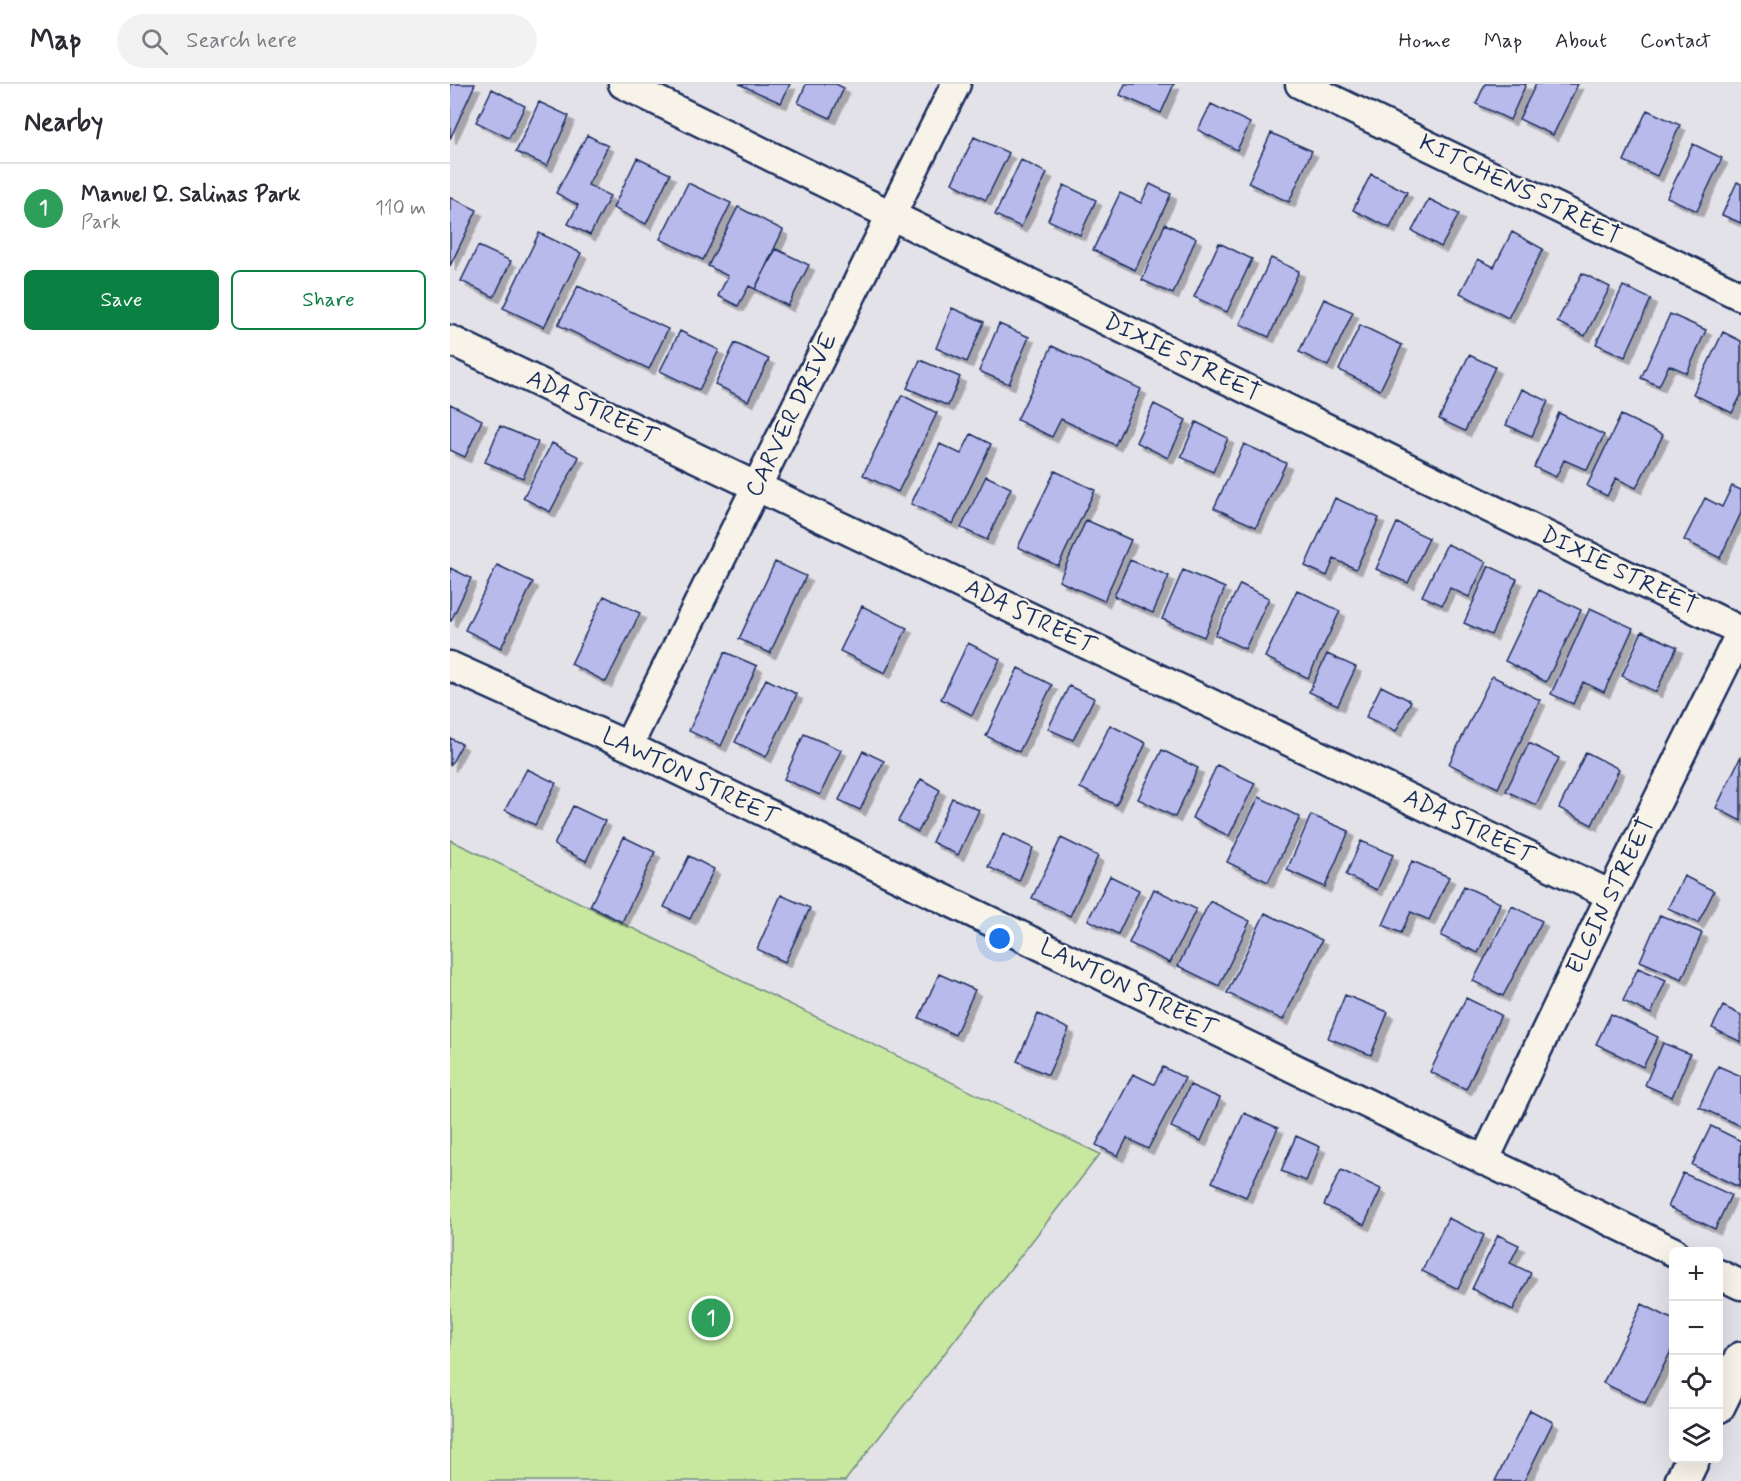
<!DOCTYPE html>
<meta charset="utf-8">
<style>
:root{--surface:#fff;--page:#f2f2f3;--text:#2b2b33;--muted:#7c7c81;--line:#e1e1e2;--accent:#0b8043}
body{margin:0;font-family:Mynerve,sans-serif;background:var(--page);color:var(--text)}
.controls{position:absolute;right:18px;bottom:18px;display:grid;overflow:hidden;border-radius:9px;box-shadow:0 6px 24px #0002}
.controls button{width:54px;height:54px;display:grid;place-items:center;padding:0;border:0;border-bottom:2px solid var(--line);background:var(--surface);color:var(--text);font:30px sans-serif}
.you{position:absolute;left:550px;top:855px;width:21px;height:21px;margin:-15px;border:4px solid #fff;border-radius:50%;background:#1a73e8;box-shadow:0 0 0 9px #1a73e833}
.badge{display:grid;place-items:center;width:39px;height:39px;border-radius:50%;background:var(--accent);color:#fff;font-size:20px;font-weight:700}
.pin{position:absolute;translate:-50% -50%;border:3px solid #fff;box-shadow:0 2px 6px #0006}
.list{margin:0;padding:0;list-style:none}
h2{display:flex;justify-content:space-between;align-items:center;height:78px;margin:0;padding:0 24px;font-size:26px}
h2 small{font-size:20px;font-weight:400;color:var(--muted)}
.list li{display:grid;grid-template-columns:39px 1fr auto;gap:18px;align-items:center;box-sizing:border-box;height:90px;padding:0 24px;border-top:2px solid var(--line)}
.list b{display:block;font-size:22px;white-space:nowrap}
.list p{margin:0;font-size:20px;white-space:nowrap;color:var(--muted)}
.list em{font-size:20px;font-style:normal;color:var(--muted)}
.actions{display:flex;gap:12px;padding:18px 24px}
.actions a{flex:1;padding:14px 0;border:2px solid var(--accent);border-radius:9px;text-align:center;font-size:21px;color:var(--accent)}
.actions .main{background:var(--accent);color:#fff}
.icon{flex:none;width:33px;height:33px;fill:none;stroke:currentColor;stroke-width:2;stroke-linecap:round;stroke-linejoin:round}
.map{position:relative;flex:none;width:1291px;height:1397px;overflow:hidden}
header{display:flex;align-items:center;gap:36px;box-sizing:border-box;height:84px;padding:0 30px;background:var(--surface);border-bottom:2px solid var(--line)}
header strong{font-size:28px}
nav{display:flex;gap:33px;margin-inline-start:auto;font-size:21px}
.search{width:420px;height:54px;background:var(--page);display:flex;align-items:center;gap:15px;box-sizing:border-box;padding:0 21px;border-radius:33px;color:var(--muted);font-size:22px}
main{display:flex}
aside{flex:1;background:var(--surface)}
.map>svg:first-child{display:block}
.green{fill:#c8e8a0;stroke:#728c7f;stroke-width:1.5}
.building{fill:#b9baec;stroke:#1b2f5e;stroke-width:1.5;filter:url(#shadow)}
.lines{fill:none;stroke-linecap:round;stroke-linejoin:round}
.street-casing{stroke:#1b2f5e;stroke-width:33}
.secondary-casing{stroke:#1b2f5e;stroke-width:38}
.street{stroke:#f7f3e8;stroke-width:28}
.secondary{stroke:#f7f3e8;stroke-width:33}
.labels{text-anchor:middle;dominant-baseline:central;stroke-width:4.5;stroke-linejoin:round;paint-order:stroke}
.street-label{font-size:24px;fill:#1b2f5e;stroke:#f7f3e8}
</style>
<header>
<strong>Map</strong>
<div class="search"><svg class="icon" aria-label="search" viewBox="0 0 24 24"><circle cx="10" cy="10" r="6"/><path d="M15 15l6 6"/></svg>Search here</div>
<nav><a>Home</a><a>Map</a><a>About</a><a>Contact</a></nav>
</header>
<main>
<aside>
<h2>Nearby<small></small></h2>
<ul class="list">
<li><span class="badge" style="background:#2e9e5b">1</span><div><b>Manuel Q. Salinas Park</b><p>Park</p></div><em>110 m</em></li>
</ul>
<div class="actions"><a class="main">Save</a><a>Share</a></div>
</aside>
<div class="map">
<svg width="1291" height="1397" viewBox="0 0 1291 1397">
<defs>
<filter id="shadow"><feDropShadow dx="5.5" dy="5.5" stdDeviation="0" flood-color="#0004"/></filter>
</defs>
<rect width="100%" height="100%" fill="#e4e2e9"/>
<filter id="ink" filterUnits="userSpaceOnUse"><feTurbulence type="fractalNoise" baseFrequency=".0167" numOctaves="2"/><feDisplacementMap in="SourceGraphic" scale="12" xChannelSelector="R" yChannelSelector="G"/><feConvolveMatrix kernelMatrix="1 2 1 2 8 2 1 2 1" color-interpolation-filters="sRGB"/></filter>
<g filter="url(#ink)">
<path class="green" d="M 0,756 L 650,1070 L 395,1397 L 0,1397 Z"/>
<path class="building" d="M 0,0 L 25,0 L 0,55 Z
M 289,0 L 340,0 L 331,19 Z
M 356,0 L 386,0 L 394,4 L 380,34 L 348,19 Z
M 675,0 L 724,0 L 711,29 L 670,11 Z
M 1035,0 L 1076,0 L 1060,36 L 1026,20 Z
M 1086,0 L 1128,0 L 1103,51 L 1069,35 Z
M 42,5 L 75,22 L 59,54 L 26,38 Z
M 89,18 L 119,32 L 97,82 L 66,68 Z
M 761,20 L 800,39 L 787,66 L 748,46 Z
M 1197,26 L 1230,41 L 1207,92 L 1174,77 Z
M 821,49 L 862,67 L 839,118 L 798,99 Z
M 137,51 L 158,62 L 138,101 L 160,112 L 140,151 L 118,140 L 128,121 L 106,109 Z
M 524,53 L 559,69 L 536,116 L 502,99 Z
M 1243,60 L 1272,74 L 1247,127 L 1217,113 Z
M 187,74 L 220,90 L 196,140 L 163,124 Z
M 571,76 L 597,89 L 571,143 L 545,131 Z
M 921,90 L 957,108 L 940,144 L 903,126 Z
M 1287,98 L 1291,100 L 1291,139 L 1272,131 Z
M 238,99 L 281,119 L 253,176 L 210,155 Z
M 700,100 L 721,110 L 685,186 L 643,166 L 670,109 L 691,119 Z
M 614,101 L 646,116 L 630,151 L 598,136 Z
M 0,113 L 27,126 L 0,182 Z
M 979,115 L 1009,130 L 991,163 L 962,147 Z
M 288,123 L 333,146 L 305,205 L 299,202 L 288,222 L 268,212 L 278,192 L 258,182 Z
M 715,140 L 746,154 L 723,210 L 692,196 Z
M 1062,148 L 1093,165 L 1058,234 L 1010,209 L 1028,175 L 1044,183 Z
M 89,149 L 131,169 L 94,243 L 53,224 Z
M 769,159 L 802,175 L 777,228 L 744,213 Z
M 28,162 L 61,177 L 44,213 L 11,197 Z
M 326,165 L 359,181 L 338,222 L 305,205 Z
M 821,174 L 849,187 L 819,253 L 790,240 Z
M 1132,189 L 1160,203 L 1135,252 L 1107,238 Z
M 128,202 L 218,245 L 199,285 L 108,241 Z
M 1173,202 L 1201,215 L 1175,273 L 1146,260 Z
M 874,215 L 903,228 L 878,282 L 849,268 Z
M 502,224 L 534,238 L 517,278 L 486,264 Z
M 1220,230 L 1256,246 L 1237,289 L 1219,281 L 1209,302 L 1191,294 Z
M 549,240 L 579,253 L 559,300 L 529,287 Z
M 910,241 L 952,261 L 930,306 L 889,286 Z
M 230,247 L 269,266 L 249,306 L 210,287 Z
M 1273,248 L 1291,257 L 1291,311 L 1282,329 L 1243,310 Z
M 285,259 L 319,275 L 298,317 L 265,300 Z
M 602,262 L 691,305 L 665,361 L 611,335 L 602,353 L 567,336 Z
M 1019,271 L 1045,283 L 1015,347 L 989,335 Z
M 470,276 L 510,293 L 498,322 L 457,304 Z
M 1072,305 L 1098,317 L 1082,352 L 1056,341 Z
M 452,311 L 487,329 L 448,408 L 413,391 Z
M 0,320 L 32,336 L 15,373 L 0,366 Z
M 704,320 L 736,336 L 718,374 L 686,358 Z
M 1109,329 L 1154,351 L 1137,386 L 1114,376 L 1106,393 L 1084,383 Z
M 1171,331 L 1213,351 L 1186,404 L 1166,394 L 1157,412 L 1137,402 Z
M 746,338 L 778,354 L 763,388 L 731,373 Z
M 50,342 L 88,358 L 73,394 L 35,378 Z
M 521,350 L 541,360 L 503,440 L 461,420 L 490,360 L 511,370 Z
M 102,359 L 129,373 L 100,428 L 73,414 Z
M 794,360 L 836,379 L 806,443 L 764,424 Z
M 605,387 L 645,406 L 608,482 L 568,463 Z
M 536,392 L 561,404 L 537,456 L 511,444 Z
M 1282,402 L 1291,406 L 1291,429 L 1270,474 L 1234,456 L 1255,414 L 1272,423 Z
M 885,414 L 929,434 L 906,485 L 884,475 L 877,492 L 855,482 Z
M 636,436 L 681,456 L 654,517 L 609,497 Z
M 947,439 L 979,454 L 958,499 L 926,485 Z
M 997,460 L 1036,478 L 1019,513 L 1000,504 L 992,521 L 972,512 Z
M 680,476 L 719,492 L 703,529 L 664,512 Z
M 325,478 L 356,492 L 320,569 L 289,555 Z
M 47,481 L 83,498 L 51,564 L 15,546 Z
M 1039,482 L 1067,495 L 1041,551 L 1014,539 Z
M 0,484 L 21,494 L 1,537 L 0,537 Z
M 733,486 L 775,504 L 754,553 L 712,535 Z
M 790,500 L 819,514 L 795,565 L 765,551 Z
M 847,506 L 890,527 L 858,594 L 815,573 Z
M 1089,506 L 1131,526 L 1096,598 L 1055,577 Z
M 154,512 L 190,529 L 156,598 L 121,580 Z
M 412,522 L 457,544 L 435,589 L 390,567 Z
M 1140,524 L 1183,544 L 1154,608 L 1133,598 L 1123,620 L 1101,610 Z
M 1192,547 L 1227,563 L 1206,608 L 1172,592 Z
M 518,559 L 550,575 L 522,631 L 491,615 Z
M 275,568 L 307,582 L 271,662 L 239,647 Z
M 877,570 L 906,583 L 888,621 L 859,608 Z
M 568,584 L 602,601 L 569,668 L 536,652 Z
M 1042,592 L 1090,616 L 1048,704 L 999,680 Z
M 316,595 L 347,610 L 316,673 L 285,658 Z
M 619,602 L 644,614 L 623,656 L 598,645 Z
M 931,602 L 961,617 L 946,647 L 916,633 Z
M 660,641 L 696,659 L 666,721 L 630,704 Z
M 354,650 L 391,666 L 370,711 L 334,695 Z
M 0,654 L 12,660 L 0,682 Z
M 1079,659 L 1109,674 L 1086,721 L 1056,707 Z
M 712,666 L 748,684 L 725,733 L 688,715 Z
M 413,667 L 434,677 L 410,726 L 389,716 Z
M 1136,668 L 1169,685 L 1142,741 L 1109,724 Z
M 1291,672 L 1291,737 L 1266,724 Z
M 767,681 L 805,699 L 779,752 L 742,734 Z
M 77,685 L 106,699 L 85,741 L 55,726 Z
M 471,695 L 490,706 L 468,748 L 448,737 Z
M 809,713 L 850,733 L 818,798 L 777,778 Z
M 502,714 L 529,726 L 508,771 L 482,758 Z
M 123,722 L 155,737 L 136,777 L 104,761 Z
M 861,731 L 899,747 L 875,803 L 837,786 Z
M 553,750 L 583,764 L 569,797 L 538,783 Z
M 174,753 L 205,768 L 172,838 L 140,822 Z
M 611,754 L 648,772 L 620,832 L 582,814 Z
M 911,757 L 943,771 L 927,806 L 896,791 Z
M 239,772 L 264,785 L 240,835 L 214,823 Z
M 962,777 L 999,793 L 979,836 L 961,828 L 951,849 L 933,841 Z
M 660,792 L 689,806 L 668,850 L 638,836 Z
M 1234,792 L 1264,807 L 1248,839 L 1218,824 Z
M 1014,802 L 1050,819 L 1028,869 L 991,852 Z
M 704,805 L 746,825 L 720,879 L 679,859 Z
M 331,811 L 360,824 L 335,878 L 307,865 Z
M 760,817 L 800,837 L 769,902 L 728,882 Z
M 1062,822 L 1092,837 L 1053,912 L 1023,897 Z
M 815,829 L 872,856 L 833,936 L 777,909 Z
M 1210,831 L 1252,849 L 1232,895 L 1190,877 Z
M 1188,884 L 1216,896 L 1201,930 L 1173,917 Z
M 489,890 L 525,906 L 505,951 L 469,934 Z
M 895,911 L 938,928 L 921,971 L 878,954 Z
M 1016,914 L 1051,931 L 1016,1005 L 980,988 Z
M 1273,922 L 1291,931 L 1291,958 L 1262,944 Z
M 588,930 L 619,945 L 598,991 L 567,977 Z
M 1161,930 L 1208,953 L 1193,983 L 1146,960 Z
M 1213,959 L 1240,970 L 1222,1013 L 1195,1001 Z
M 1268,982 L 1291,992 L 1291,1042 L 1249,1023 Z
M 713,983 L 735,994 L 698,1065 L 677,1054 L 668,1072 L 646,1061 L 683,990 L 704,1000 Z
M 740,1001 L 770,1014 L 751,1057 L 721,1043 Z
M 794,1029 L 828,1044 L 796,1113 L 762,1098 Z
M 1261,1042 L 1291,1057 L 1289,1103 L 1242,1081 Z
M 846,1052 L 870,1063 L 856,1097 L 831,1087 Z
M 891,1086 L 931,1105 L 914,1141 L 874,1121 Z
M 1233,1089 L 1281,1111 L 1265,1145 L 1218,1123 Z
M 998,1134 L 1034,1151 L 1008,1205 L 972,1187 Z
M 1048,1151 L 1069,1161 L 1060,1179 L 1081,1189 L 1063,1226 L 1022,1205 Z
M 1192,1220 L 1224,1236 L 1224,1261 L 1195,1319 L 1153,1299 Z
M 1080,1326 L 1103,1338 L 1074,1397 L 1045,1397 Z"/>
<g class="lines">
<g class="street-casing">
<path id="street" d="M 173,0 L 1291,547
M 850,0 L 1291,212
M 0,256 L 1161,811
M 0,582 L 178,662 L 1224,1168
M 178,662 L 506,0
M 1034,1077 L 1161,811 L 1291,548
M 1268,1190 L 1291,1201"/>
</g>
<g class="secondary-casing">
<path id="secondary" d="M 1268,1322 L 1291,1275
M 1232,1397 L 1243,1374"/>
</g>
<use href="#street" class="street"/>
<use href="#secondary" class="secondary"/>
</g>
</g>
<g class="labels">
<g class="street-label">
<text transform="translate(1070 106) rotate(26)">KITCHENS STREET</text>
<text transform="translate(732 274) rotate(26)">DIXIE STREET</text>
<text transform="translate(142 324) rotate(26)">ADA STREET</text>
<text transform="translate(342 331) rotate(-64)">CARVER DRIVE</text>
<text transform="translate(1169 487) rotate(26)">DIXIE STREET</text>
<text transform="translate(580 533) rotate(26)">ADA STREET</text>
<text transform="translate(240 693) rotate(26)">LAWTON STREET</text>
<text transform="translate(1019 743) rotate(26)">ADA STREET</text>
<text transform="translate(1161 812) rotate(-64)">ELGIN STREET</text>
<text transform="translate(678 904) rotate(26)">LAWTON STREET</text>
</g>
</g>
</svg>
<div class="controls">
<button>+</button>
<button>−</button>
<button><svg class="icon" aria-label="locate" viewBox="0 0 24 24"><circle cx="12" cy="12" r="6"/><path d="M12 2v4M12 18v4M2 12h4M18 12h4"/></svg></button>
<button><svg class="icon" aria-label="layers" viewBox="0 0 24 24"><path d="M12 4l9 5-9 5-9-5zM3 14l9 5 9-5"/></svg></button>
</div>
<div class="you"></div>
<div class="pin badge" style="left:261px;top:1234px;background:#2e9e5b">1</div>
</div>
</main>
